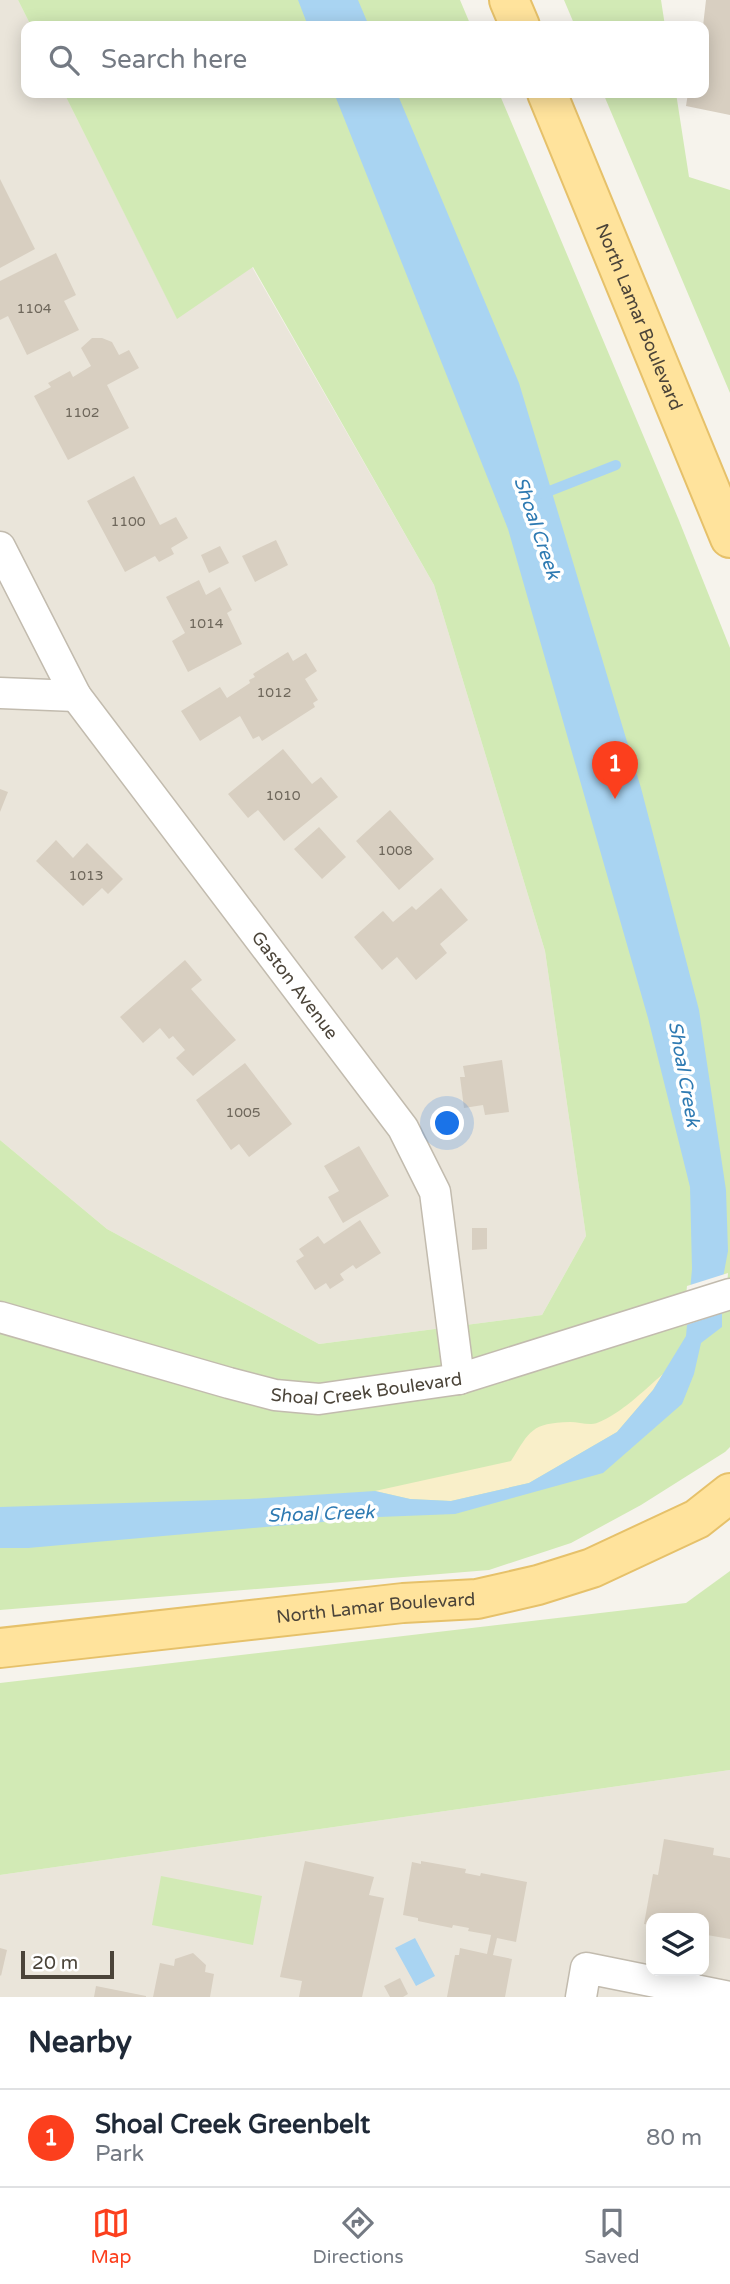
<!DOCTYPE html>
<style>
:root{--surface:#fff;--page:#f6f6f7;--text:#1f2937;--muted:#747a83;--line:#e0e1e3;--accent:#fc3f1d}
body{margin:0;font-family:"Varela Round",sans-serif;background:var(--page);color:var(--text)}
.controls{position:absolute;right:21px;bottom:21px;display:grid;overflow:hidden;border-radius:14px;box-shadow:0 4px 18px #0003}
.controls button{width:63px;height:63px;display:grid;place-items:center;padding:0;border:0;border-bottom:2px solid var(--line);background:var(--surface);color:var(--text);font:35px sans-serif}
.scale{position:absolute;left:21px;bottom:18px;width:93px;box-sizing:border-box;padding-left:7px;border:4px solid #4b4439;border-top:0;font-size:19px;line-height:24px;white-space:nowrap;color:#4b4439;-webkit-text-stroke:5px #fff;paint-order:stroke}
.you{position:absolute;left:448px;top:1124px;width:24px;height:24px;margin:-18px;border:5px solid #fff;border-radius:50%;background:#1a73e8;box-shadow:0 0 0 10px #1a73e833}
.badge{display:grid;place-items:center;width:46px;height:46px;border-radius:50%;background:var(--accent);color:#fff;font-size:23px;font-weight:700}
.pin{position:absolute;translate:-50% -58px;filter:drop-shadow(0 2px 4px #0008)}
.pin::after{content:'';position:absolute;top:37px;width:24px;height:21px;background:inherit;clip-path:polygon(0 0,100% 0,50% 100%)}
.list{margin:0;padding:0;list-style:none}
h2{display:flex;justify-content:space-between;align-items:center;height:91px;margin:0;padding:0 28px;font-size:30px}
h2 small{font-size:23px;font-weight:400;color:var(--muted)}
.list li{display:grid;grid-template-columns:46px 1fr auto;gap:21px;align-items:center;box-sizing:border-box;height:98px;padding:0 28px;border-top:2px solid var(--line)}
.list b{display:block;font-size:26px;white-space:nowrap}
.list p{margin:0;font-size:23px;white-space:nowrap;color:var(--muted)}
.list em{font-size:23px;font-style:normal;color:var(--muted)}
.icon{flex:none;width:38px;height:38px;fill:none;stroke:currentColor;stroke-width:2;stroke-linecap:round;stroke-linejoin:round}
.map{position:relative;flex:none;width:730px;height:1997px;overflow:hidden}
.search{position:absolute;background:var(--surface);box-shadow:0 4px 18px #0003;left:21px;right:21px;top:21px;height:77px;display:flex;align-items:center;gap:18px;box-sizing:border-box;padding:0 24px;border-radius:14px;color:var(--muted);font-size:26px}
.sheet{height:189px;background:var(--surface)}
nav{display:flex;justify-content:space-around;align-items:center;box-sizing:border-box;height:98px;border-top:2px solid var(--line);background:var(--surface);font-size:19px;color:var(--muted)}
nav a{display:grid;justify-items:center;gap:4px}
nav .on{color:var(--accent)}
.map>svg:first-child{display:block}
.residential{fill:#eae5da;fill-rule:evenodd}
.green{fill:#d2eab5}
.sand{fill:#f9efc9}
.water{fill:#a9d4f2}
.pier{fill:#f6f3ec}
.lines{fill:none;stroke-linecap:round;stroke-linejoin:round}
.stream{stroke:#a9d4f2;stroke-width:10}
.building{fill:#d8cfc1}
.minor-casing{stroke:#c2bbae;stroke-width:33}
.primary-casing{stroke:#e6c16a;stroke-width:42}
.minor{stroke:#fff;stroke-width:30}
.primary{stroke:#ffe39c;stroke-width:38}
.labels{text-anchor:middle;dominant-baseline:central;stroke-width:7;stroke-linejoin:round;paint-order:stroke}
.number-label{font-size:14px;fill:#6e675b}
.street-label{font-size:18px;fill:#4b4439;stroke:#fff}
.water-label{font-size:19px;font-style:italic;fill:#2e7ab2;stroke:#fff}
</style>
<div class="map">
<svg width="730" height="1997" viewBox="0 0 730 1997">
<rect width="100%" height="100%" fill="#f6f3ec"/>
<path class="residential" d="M 0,0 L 18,0 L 31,26 L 26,26 L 26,93 L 64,93 L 177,318 L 252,267 L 434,585 L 545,951 L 586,1236 L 542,1315 L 319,1344 L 107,1229 L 0,1140 Z
M 730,1770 L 730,1997 L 0,1997 L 0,1875 ZM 651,1918 L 704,1918 L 704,1971 L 651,1971 Z"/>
<path class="green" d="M 18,0 L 460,0 L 471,26 L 31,26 Z
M 564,0 L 661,0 L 665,26 L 575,26 Z
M 64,93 L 499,93 L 678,518 L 730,648 L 730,1447 L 725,1452 L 641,1505 L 571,1543 L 489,1570 L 0,1610 L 0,1140 L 107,1229 L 319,1344 L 542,1315 L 586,1236 L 545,951 L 434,585 L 253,267 L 177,319 Z
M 603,93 L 676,93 L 689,177 L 730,190 L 730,393 Z
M 730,1571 L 730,1770 L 0,1875 L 0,1683 L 686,1603 Z
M 161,1876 L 262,1896 L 253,1945 L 152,1925 Z"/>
<path class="sand" d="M 663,1374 L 653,1390 L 617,1432 L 529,1483 L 451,1501 L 410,1499 L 375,1491 L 511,1461 C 530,1431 531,1423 570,1422 C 579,1422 589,1426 597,1423 C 622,1413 643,1391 663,1374 Z"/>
<path class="water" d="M 298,0 L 358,0 L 369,26 L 308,26 Z
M 334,93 L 397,93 L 519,383 L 641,788 L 699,1010 L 726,1190 L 728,1251 L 722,1283 L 722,1327 L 701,1343 L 694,1374 L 682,1404 L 603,1473 L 455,1514 L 379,1517 L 28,1548 L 0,1548 L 0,1507 L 249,1499 L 375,1491 L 410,1499 L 451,1501 L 529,1483 L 617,1432 L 653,1390 L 686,1336 L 692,1269 L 690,1187 L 648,1018 L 508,529 Z
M 415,1938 L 435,1976 L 416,1986 L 395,1948 Z"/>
<path class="pier" d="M 728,1273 L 725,1312 L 683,1326 L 687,1286 Z"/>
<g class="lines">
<path class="stream" d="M 542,494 L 616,465"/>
</g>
<path class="building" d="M 706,0 L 730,0 L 730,115 L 686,106 L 688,93 L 704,93 L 703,26 Z
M 0,179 L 35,249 L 0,268 Z
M 56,253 L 76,295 L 64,301 L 79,330 L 27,355 L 8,316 L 0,320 L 0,281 Z
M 92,338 L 102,338 L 112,342 L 119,355 L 129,350 L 139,368 L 107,385 L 129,428 L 68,460 L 34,396 L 51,387 L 48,383 L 70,371 L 73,377 L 91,366 L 81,348 Z
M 134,476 L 160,525 L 176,517 L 188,538 L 171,548 L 174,554 L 159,562 L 155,556 L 125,572 L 87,501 Z
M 276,540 L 288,565 L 255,582 L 242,556 Z
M 220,546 L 229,563 L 209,573 L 201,555 Z
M 199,580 L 206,595 L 220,587 L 232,610 L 227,613 L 242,644 L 188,672 L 172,641 L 185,633 L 166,597 Z
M 288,652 L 293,661 L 306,653 L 317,671 L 305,679 L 318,700 L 313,703 L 315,707 L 262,741 L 259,736 L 253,739 L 240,716 L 200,741 L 181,711 L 220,687 L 227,698 L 250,683 L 249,680 L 255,677 L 253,674 Z
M 283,749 L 312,784 L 321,777 L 338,797 L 284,841 L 258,810 L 248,818 L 228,794 Z
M 0,789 L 8,792 L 0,812 Z
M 390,810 L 434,859 L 399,890 L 356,841 Z
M 319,827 L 346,857 L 322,879 L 294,849 Z
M 56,840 L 73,858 L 87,843 L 123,879 L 108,894 L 102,888 L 83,906 L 36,861 Z
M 441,888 L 468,920 L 440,944 L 447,953 L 416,980 L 397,957 L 382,970 L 354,937 L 383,911 L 393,922 L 412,906 L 416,910 Z
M 185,960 L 202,980 L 191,989 L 236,1040 L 193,1076 L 176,1058 L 185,1050 L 173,1036 L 169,1039 L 160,1028 L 143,1043 L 120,1017 Z
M 502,1060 L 509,1112 L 485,1115 L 483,1105 L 464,1108 L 460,1077 L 465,1077 L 463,1066 Z
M 245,1063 L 292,1124 L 249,1157 L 239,1144 L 231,1150 L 196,1100 Z
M 359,1146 L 389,1196 L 343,1223 L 328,1197 L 339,1191 L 324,1166 Z
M 360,1220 L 381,1253 L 356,1269 L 353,1265 L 340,1274 L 344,1280 L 330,1289 L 326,1283 L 315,1290 L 296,1261 L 304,1256 L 299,1249 L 318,1236 L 324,1244 Z
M 472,1228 L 487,1228 L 487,1249 L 472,1250 Z
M 664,1839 L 714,1848 L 713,1855 L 730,1858 L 730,1939 L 707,1935 L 707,1939 L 704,1938 L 704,1918 L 651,1918 L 651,1925 L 644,1924 L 653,1874 L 658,1875 Z
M 305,1861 L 374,1877 L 369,1895 L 384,1898 L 362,1997 L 299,1997 L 302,1981 L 280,1977 Z
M 421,1861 L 466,1869 L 465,1873 L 480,1876 L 481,1873 L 527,1882 L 516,1942 L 497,1938 L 493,1955 L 512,1959 L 505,1997 L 447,1997 L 455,1955 L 459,1955 L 460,1948 L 487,1954 L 491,1935 L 468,1931 L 469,1928 L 453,1925 L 452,1928 L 418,1921 L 418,1918 L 403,1915 L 412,1862 L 421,1864 Z
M 0,1948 L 7,1950 L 1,1976 L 0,1975 Z
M 193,1953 L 206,1965 L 205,1972 L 214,1974 L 210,1997 L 153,1997 L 160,1963 L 174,1966 L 175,1959 Z
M 400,1978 L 408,1994 L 403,1997 L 390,1997 L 384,1986 Z
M 96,1986 L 146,1996 L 146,1997 L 94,1997 Z"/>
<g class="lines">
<g class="minor-casing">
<g id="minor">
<path id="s1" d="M 0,547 L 76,696 L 403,1128 L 435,1192 L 459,1379"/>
<path d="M 0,693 L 76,696"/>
<path id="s2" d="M 0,1317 L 229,1383 L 275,1395 L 319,1399 L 459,1379 L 730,1294"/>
<path d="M 581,1997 L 586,1968 L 730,1997"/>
</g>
</g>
<g class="primary-casing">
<g id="primary">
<path d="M 509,0 L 520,26"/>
<path id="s3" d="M 547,93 L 730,538"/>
<path id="s4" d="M 0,1648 L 403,1603 L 477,1599 L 538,1585 L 592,1568 L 697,1519 L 730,1493"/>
</g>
</g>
<use href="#minor" class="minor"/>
<use href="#primary" class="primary"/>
</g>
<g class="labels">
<g class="number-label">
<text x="34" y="308">1104</text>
<text x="82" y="412">1102</text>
<text x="128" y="521">1100</text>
<text x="206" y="623">1014</text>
<text x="274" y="692">1012</text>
<text x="283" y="795">1010</text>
<text x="395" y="850">1008</text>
<text x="86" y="875">1013</text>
<text x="243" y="1112">1005</text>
</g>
<g class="street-label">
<text stroke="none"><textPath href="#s3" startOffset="242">North Lamar Boulevard</textPath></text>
<text stroke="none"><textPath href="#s1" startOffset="530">Gaston Avenue</textPath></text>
<text stroke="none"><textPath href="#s2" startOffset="378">Shoal Creek Boulevard</textPath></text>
<text stroke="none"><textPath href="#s4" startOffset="378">North Lamar Boulevard</textPath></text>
</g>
<g class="water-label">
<text transform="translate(537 528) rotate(71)">Shoal Creek</text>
<text transform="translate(684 1074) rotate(80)">Shoal Creek</text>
<text transform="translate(321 1514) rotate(-2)">Shoal Creek</text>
</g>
</g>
</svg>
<div class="controls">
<button><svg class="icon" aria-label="layers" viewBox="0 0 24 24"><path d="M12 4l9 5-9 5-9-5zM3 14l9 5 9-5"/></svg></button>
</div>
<div class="scale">20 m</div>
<div class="you"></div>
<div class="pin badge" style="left:615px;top:799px">1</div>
<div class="search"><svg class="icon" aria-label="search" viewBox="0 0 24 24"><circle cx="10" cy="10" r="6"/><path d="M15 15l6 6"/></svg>Search here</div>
</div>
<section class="sheet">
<h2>Nearby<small></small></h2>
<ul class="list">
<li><span class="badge">1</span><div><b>Shoal Creek Greenbelt</b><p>Park</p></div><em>80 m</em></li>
</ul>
</section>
<nav>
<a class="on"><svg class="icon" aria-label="map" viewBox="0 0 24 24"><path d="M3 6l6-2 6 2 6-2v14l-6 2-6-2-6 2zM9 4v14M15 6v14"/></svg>Map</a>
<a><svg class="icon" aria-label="directions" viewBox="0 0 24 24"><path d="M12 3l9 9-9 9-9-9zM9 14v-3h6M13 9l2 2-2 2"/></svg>Directions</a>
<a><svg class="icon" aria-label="saved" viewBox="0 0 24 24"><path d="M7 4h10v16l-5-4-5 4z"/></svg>Saved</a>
</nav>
